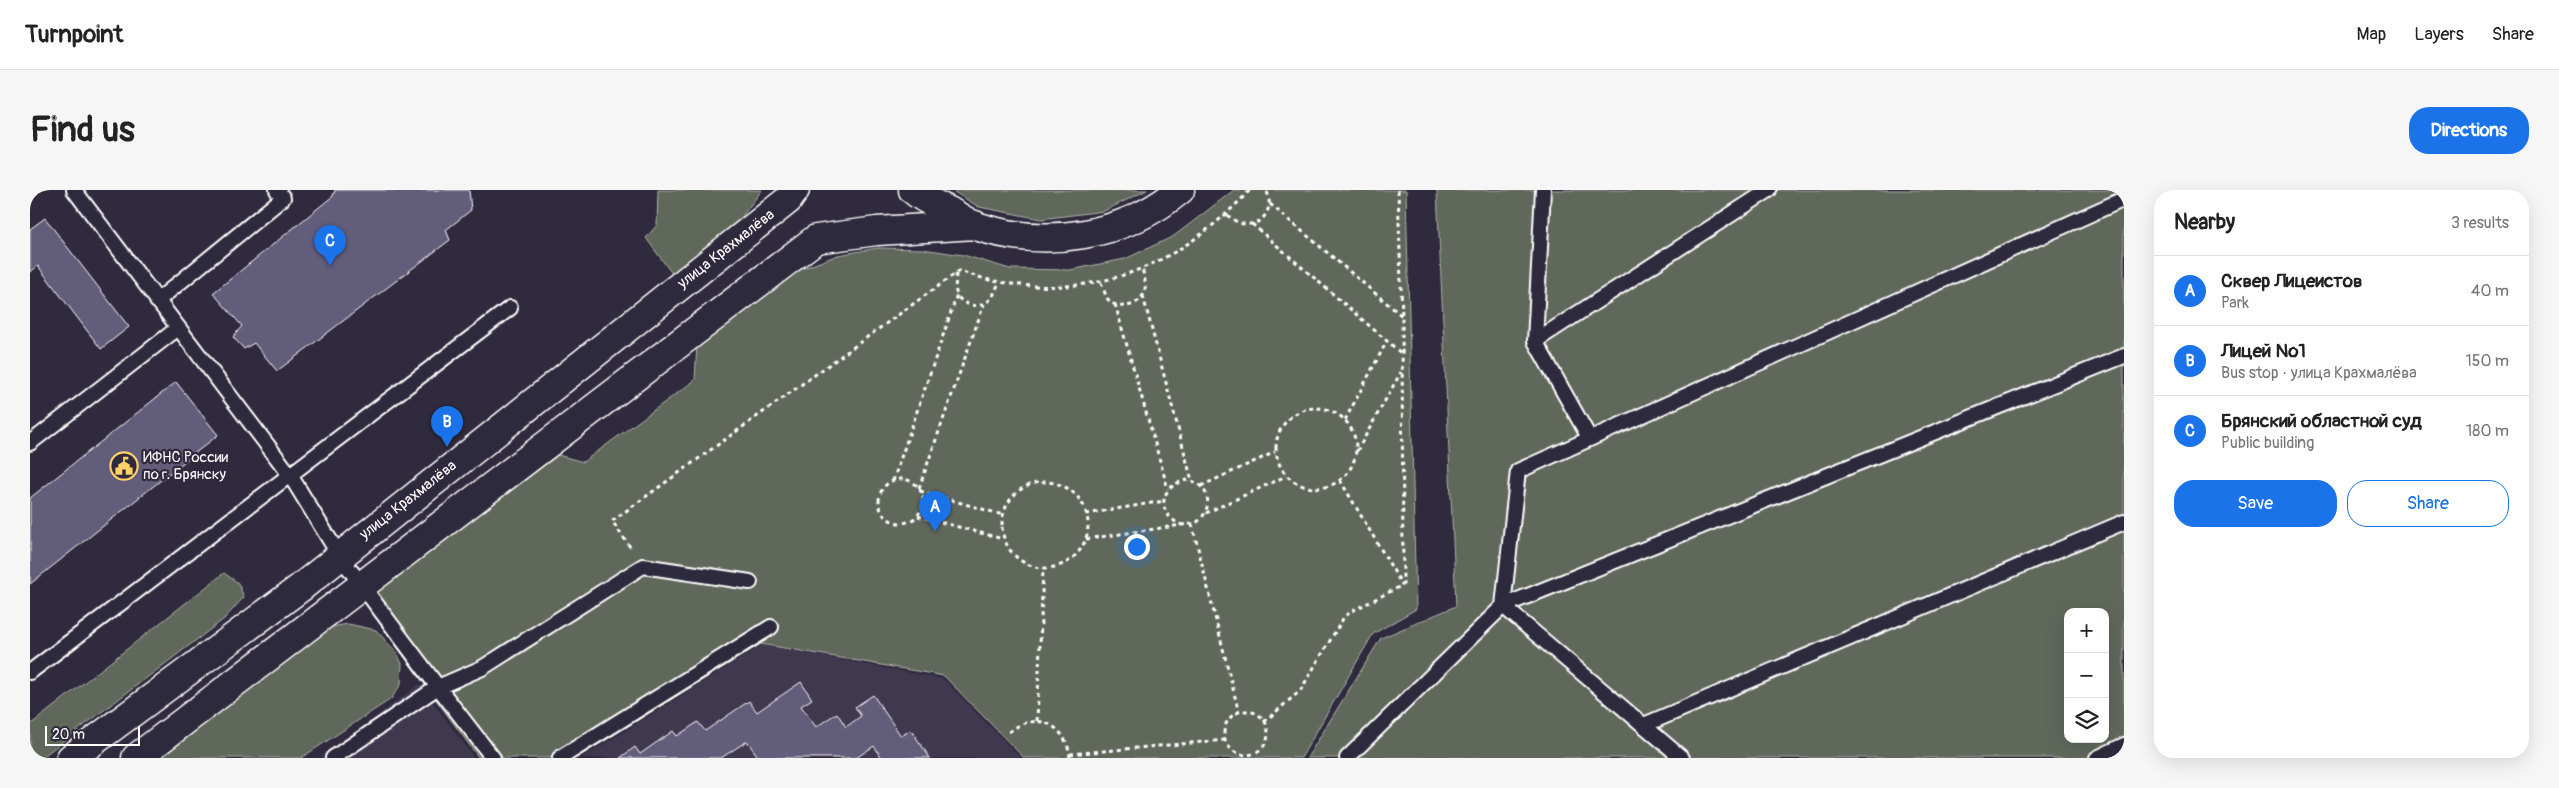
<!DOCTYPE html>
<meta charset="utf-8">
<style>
:root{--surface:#fff;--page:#f6f6f6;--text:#222;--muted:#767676;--line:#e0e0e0;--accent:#1a73e8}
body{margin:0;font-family:Pangolin,sans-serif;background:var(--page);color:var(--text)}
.controls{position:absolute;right:15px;bottom:15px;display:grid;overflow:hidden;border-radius:10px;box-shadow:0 5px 20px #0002}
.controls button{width:45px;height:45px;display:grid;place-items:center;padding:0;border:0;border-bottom:1px solid var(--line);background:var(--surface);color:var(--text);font:25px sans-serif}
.scale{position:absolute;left:15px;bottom:12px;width:95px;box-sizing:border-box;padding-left:5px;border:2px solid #fff;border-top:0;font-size:14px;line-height:18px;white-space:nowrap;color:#fff;-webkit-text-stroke:4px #2f2a3d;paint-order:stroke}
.you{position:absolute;left:1106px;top:356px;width:18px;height:18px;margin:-12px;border:4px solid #fff;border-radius:50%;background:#1a73e8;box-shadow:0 0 0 8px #1a73e833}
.badge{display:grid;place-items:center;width:32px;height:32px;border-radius:50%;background:var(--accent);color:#fff;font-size:16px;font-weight:700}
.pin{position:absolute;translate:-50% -41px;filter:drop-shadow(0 1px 2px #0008)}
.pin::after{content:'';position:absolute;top:26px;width:18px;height:15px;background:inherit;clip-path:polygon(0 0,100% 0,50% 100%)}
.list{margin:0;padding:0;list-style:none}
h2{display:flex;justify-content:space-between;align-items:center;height:65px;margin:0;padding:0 20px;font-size:21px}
h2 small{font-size:16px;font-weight:400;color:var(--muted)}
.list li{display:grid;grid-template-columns:32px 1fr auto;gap:15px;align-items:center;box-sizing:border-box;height:70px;padding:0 20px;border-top:1px solid var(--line)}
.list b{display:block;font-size:19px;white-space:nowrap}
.list p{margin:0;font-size:16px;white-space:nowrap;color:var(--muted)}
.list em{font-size:16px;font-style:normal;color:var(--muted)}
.actions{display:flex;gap:10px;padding:15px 20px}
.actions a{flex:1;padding:11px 0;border:1px solid var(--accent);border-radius:20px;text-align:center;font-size:18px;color:var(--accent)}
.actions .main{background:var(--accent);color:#fff}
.icon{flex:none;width:28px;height:28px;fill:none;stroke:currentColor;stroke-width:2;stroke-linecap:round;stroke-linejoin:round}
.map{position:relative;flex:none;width:2094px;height:568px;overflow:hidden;border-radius:20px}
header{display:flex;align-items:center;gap:30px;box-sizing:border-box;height:70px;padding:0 25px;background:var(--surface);border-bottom:1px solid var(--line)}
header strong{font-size:24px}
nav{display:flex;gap:28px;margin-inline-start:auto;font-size:18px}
.intro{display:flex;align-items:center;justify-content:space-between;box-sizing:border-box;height:120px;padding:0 30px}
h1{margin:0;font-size:35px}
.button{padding:12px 22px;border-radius:20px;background:var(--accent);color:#fff;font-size:18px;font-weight:700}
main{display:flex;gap:30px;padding:0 30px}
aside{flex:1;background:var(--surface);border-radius:20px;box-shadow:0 5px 20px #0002}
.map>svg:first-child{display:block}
.built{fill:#3f3950}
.green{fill:#60685b;stroke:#b0b4ad;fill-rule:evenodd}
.building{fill:#635d7b;stroke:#fff}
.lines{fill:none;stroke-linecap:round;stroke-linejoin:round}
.lane-casing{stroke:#fff;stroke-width:18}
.secondary-casing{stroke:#fff;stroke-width:31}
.path{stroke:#fff;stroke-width:3;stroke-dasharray:4 4;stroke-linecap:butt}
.lane{stroke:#2f2a3d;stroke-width:14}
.secondary{stroke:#2f2a3d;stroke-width:28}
.labels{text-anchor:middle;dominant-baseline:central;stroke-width:4.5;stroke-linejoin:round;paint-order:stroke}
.street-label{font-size:15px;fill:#fff;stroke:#2f2a3d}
.poi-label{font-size:15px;fill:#fff;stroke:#2f2a3d;text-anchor:start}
</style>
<header>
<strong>Turnpoint</strong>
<nav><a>Map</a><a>Layers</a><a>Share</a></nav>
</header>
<div class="intro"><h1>Find us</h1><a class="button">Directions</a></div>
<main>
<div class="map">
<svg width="2094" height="568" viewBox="0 0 2094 568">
<rect width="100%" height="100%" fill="#2f2a3d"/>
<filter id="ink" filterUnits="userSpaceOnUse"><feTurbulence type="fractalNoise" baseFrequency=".02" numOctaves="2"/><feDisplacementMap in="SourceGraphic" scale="10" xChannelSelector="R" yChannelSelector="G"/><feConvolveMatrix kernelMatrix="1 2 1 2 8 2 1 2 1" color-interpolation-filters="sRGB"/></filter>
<g filter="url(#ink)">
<path class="built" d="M 732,455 L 913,489 L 991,568 L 552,568 Z
M 390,494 L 444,568 L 290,568 Z"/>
<path class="green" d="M 628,0 L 732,0 L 710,29 L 643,85 L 616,48 L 627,35 Z
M 921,0 L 1117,0 L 1074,21 L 1011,29 L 949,17 Z
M 1204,0 L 1376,0 L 1386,419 L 1343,444 L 1271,568 L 994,568 L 914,486 L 731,454 L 547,568 L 449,568 L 333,411 L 528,265 L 553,272 L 665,190 L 667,154 L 732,102 L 774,78 L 808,65 L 848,58 L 893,59 L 933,65 L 980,79 L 1040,80 L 1095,69 L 1144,46 Z
M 1407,0 L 2094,0 L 2094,568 L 1277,568 L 1351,448 L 1426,416 ZM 2038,422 L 2075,422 L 2075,549 L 2038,549 Z
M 194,383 L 208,393 L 214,407 L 194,429 L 11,568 L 0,568 L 0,535 Z
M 318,434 L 346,440 L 367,463 L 372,474 L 371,494 L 361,509 L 271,568 L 125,568 L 281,449 L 301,437 Z"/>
<path class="building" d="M 305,0 L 439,0 L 441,20 L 416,40 L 420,50 L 247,181 L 224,153 L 214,159 L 203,147 L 212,136 L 183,103 L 303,6 Z
M 15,28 L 99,137 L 71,159 L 8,76 L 0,82 L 0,39 Z
M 146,192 L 188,245 L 0,394 L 0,308 Z
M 771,492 L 782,509 L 771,516 L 786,537 L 807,523 L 816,537 L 831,526 L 825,517 L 843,505 L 871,546 L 881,540 L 900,568 L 852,568 L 844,556 L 826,568 L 729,568 L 717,551 L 691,568 L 590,568 L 605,557 L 610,564 L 643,541 L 647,546 L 668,532 L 675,541 L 719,511 L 727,522 Z"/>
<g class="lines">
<g class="lane-casing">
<path id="lane" d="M 44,0 L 260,285 L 309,365 L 408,497 L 303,568
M 1513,0 L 1505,151 L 1560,249
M 2094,9 L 1488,281 L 1473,416 L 2094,166
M 127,111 L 253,8 L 247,0
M 1505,151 L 1739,0
M 0,253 L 148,138
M 0,482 L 480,118
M 1614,535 L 2094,332
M 463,568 L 408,497 L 452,478 L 613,376 L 720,392
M 530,568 L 741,437
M 1317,568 L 1473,416 L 1652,568
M 2067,568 L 2094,555"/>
</g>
<g class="secondary-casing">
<path id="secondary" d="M 883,0 C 893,9 907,15 919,21 C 928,26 937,33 946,36 C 1015,59 1094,47 1150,0
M 41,568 L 270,398 L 758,10 L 765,0
M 106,568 L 786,49 L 847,41 L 945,35"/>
</g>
<path class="path" d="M 1240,14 L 1372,126
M 1197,25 C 1202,29 1207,33 1214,34 C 1234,37 1245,16 1236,0
M 1222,34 L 1372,164
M 926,84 C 926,91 924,98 927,105 C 934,118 954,119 962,107 C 965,103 967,97 969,92
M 1071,93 C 1073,97 1075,104 1077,108 C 1087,123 1113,116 1115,99 C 1116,92 1114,85 1112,79
M 1113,106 L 1162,291
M 1085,114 L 1138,299
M1246 258a40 40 0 1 1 80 0a40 40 0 1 1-80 0Z
M 1315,230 L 1357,151
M 1327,261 L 1371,182
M849 311a22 22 0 1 1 44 0a22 22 0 1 1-44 0Z
M 1310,290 L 1372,395
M 863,291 L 927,105
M972 335a43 43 0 1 1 86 0a43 43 0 1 1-86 0Z
M 1171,296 L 1245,262
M 889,298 L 954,114
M 890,301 L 973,325
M 1176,323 L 1256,286
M 1056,324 L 1134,311
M 888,326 L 973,349
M 1162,334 L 1209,523
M 1056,349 L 1166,333 C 1184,320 1181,295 1158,290 C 1130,294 1124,324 1152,335
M 600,357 L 582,331 L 929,81 C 943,85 956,90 970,92 C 1071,110 1152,73 1220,0
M1194 543a22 22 0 1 1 44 0a22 22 0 1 1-44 0Z
M 1007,531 L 1013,379
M 1234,532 L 1270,501 L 1314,427 L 1322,421 L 1373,395 L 1372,126 L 1368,0
M 979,542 C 1006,520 1037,534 1040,568
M 1040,564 L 1195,550"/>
<use href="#lane" class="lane"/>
<use href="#secondary" class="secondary"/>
</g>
</g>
<defs>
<g id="civic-ring" transform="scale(1.4375)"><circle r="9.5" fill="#2f2a3d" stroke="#ffd166" stroke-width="1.5"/><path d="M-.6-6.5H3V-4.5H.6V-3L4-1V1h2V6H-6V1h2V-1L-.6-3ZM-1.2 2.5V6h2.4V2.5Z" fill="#ffd166"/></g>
</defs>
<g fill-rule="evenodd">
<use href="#civic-ring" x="94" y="276"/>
</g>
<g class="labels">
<g class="street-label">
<text transform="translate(696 59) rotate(-38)">улица Крахмалёва</text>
<text transform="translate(378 310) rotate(-38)">улица Крахмалёва</text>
</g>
<g class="poi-label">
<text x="113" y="267">ИФНС России<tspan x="113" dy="17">по г. Брянску</tspan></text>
</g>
</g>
</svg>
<div class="controls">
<button>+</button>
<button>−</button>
<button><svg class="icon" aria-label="layers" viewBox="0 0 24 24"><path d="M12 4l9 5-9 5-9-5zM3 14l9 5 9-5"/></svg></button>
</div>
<div class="scale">20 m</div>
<div class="you"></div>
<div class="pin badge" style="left:905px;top:342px">A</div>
<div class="pin badge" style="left:417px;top:257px">B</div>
<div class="pin badge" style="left:300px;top:76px">C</div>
</div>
<aside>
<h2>Nearby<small>3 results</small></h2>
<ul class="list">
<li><span class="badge">A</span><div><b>Сквер Лицеистов</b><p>Park</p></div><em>40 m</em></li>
<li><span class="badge">B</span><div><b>Лицей №1</b><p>Bus stop · улица Крахмалёва</p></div><em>150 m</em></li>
<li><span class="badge">C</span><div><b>Брянский областной суд</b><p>Public building</p></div><em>180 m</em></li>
</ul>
<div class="actions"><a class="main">Save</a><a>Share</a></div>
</aside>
</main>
